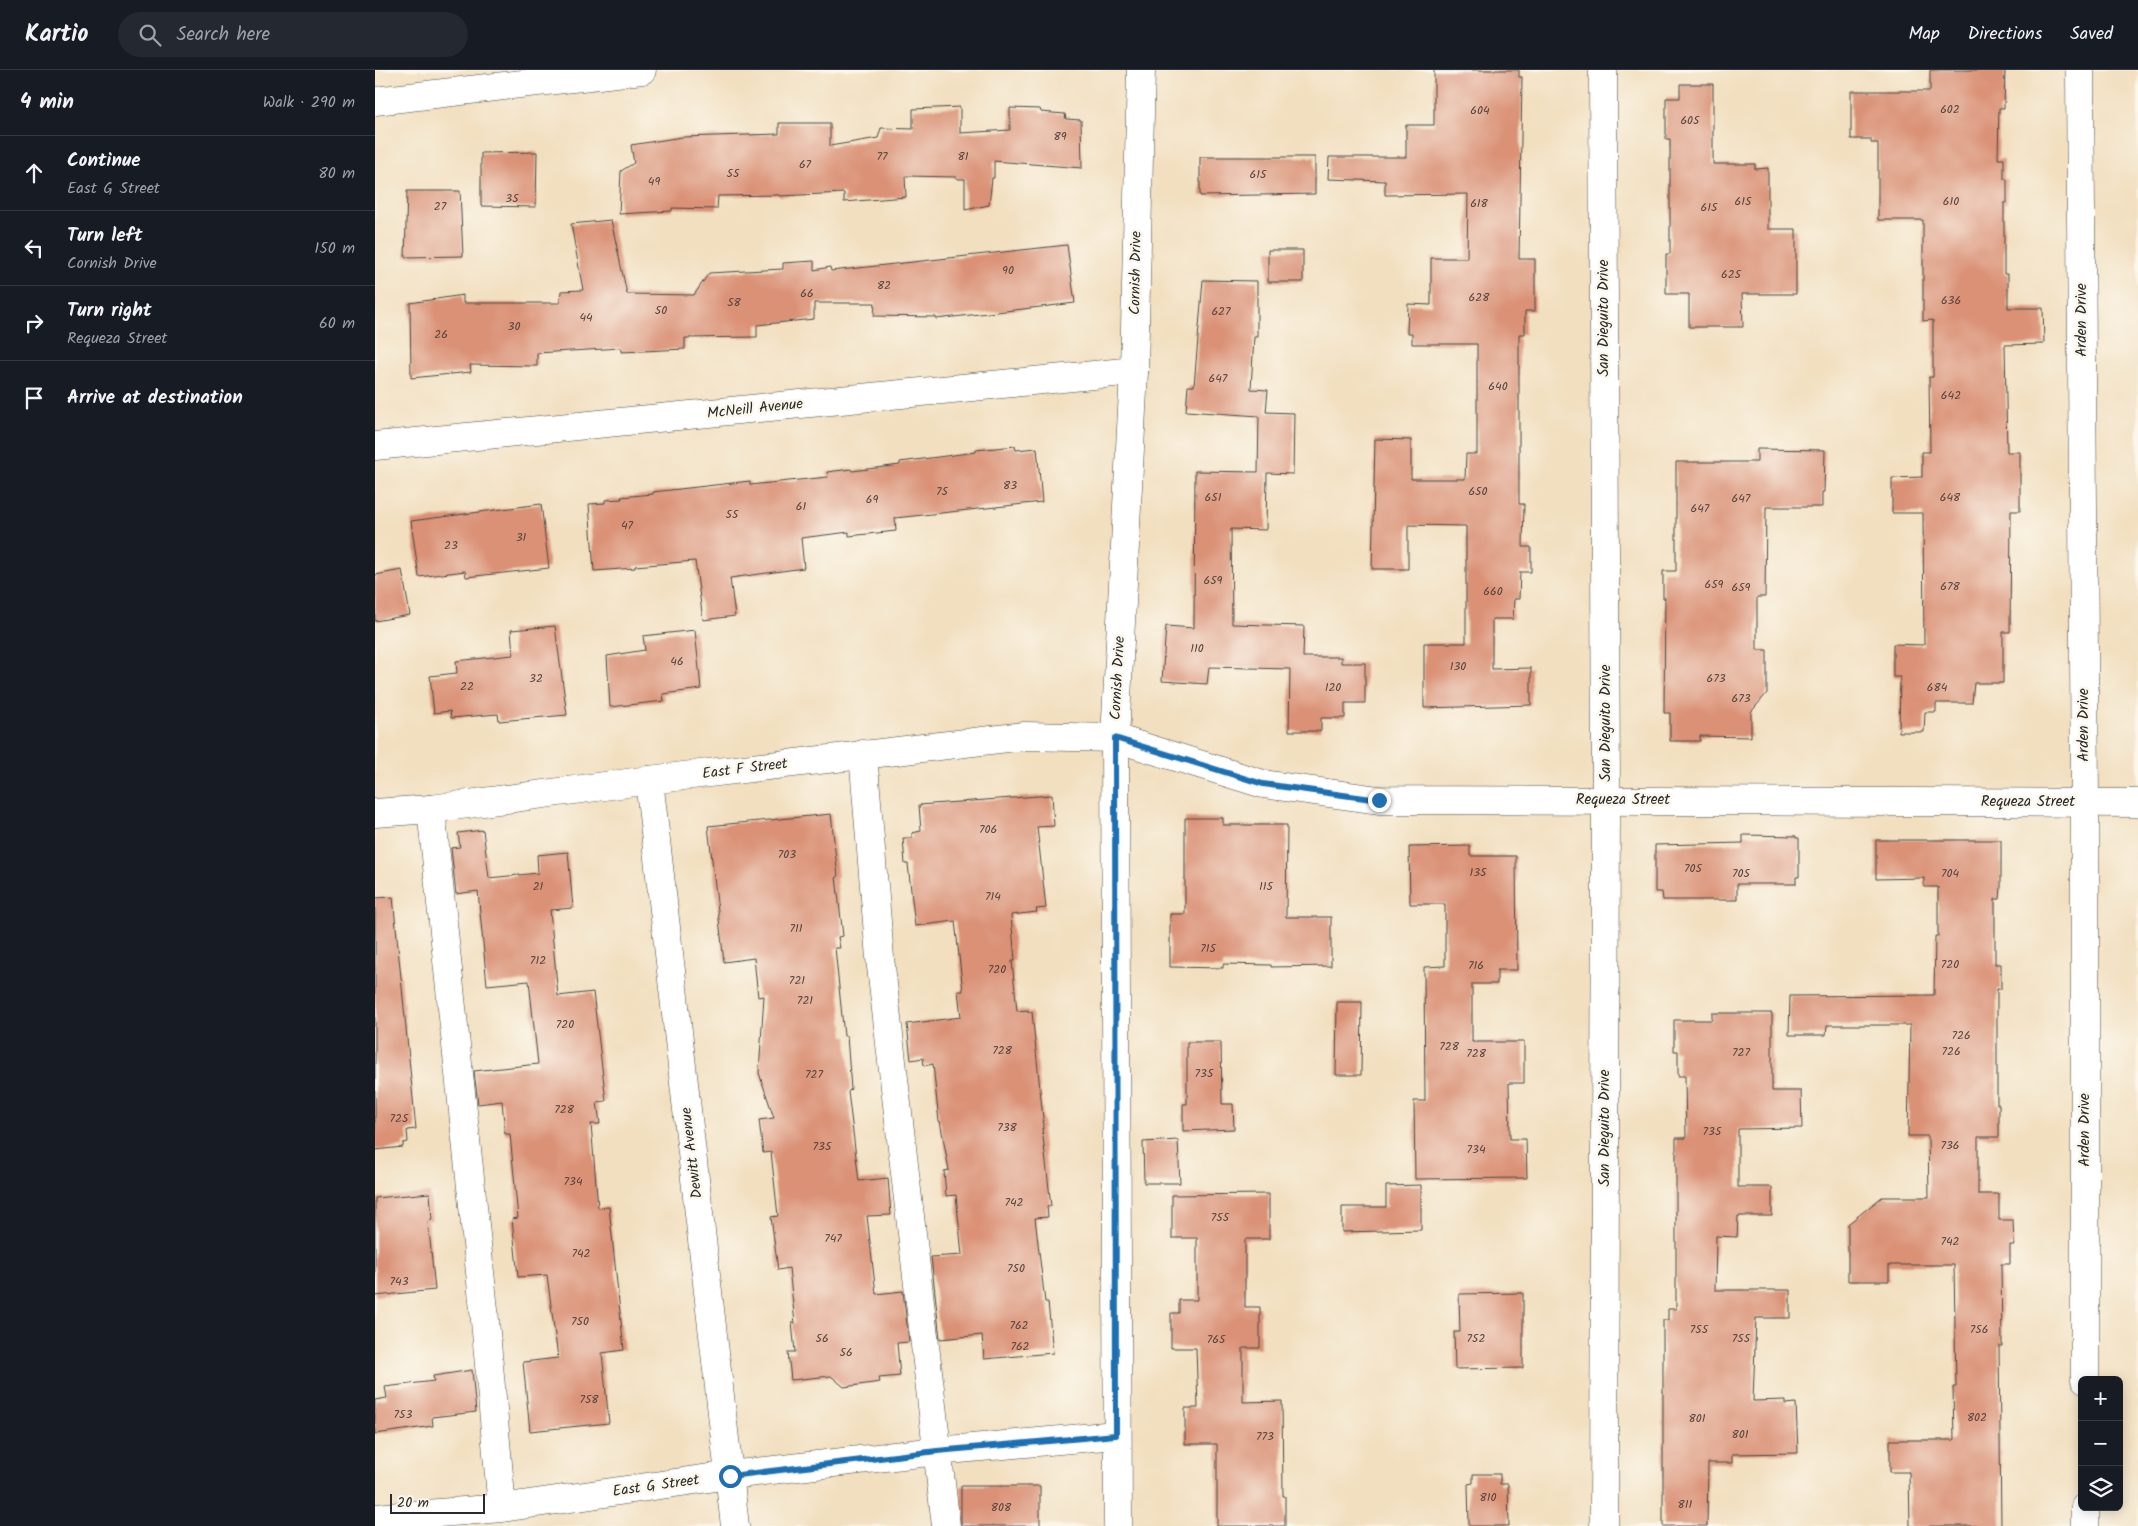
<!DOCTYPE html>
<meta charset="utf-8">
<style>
:root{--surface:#171b24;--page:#242831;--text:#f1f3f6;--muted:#9ea1a6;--line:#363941}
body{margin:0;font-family:Kalam,sans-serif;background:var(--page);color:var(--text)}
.controls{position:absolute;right:15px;bottom:15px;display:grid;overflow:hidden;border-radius:8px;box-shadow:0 2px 12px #0003}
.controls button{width:45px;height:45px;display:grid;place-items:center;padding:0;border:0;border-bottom:1px solid var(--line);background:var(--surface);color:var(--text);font:25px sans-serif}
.scale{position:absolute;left:15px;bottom:12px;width:95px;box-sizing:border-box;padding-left:5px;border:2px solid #2b2b2b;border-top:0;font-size:14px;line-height:18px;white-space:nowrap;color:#2b2b2b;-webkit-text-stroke:4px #fbf7ec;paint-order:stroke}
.stop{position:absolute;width:15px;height:15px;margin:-11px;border:4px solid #1f6fb2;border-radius:50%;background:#fff}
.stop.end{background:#1f6fb2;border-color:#fff;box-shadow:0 1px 5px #0008}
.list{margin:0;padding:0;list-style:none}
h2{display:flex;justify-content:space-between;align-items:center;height:65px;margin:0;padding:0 20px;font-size:21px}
h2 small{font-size:16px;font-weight:400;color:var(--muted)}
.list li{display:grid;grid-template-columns:32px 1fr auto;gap:15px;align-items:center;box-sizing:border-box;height:75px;padding:0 20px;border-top:1px solid var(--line)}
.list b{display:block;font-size:19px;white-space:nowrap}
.list p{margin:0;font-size:16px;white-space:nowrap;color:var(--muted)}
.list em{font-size:16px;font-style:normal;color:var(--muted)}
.icon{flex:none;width:28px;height:28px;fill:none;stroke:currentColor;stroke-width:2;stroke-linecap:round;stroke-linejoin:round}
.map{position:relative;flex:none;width:1763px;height:1456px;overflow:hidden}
header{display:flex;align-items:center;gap:30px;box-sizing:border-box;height:70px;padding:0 25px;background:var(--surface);border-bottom:1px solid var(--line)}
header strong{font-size:24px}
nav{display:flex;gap:28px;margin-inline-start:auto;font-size:18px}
.search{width:350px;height:45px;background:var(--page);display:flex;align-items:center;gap:12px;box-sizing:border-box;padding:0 18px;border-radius:28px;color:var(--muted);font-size:19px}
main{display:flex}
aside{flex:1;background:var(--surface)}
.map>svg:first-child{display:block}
.building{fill:#da9176}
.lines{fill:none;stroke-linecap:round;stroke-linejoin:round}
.street-casing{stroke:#494641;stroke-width:29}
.secondary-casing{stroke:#494641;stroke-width:29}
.street{stroke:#fff;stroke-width:28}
.secondary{stroke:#fff;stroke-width:28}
.route{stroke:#1f6fb2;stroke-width:6}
.labels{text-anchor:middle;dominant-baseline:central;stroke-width:5;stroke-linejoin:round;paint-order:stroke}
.number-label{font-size:12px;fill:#57443e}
.street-label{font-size:15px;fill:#2b2b2b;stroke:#fbf7ec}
</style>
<header>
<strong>Kartio</strong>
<div class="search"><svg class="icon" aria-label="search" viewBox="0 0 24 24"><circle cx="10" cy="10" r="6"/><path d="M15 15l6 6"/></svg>Search here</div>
<nav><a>Map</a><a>Directions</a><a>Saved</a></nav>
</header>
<main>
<aside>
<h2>4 min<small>Walk · 290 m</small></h2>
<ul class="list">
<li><svg class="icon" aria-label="ahead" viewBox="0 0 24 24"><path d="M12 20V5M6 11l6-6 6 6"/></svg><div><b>Continue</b><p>East G Street</p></div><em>80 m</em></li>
<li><svg class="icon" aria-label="left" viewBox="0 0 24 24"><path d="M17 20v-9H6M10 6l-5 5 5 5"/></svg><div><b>Turn left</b><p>Cornish Drive</p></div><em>150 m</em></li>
<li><svg class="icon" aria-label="right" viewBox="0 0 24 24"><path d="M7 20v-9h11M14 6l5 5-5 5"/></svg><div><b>Turn right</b><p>Requeza Street</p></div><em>60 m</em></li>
<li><svg class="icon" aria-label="arrive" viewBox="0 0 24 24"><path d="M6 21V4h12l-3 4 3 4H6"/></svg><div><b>Arrive at destination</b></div></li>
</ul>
</aside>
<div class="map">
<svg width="1763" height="1456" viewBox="0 0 1763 1456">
<rect width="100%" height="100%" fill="#fbf7ec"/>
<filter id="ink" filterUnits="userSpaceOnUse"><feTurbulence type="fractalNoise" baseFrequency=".02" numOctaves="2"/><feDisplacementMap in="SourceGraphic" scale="10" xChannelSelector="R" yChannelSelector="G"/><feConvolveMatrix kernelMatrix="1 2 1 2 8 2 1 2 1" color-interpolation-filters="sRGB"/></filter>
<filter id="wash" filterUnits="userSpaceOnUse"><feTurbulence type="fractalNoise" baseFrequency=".0096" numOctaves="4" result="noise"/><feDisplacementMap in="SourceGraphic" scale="20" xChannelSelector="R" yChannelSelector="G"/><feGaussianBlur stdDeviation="1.12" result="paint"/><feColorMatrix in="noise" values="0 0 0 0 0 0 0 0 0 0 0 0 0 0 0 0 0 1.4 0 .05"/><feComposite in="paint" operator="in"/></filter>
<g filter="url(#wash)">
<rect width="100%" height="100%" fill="#f2dfc0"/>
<g id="blocks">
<path class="building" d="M 1059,0 L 1144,0 L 1144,7 L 1147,7 L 1144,189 L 1160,189 L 1160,241 L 1150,241 L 1150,264 L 1144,264 L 1144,434 L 1149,434 L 1148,477 L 1156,477 L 1156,502 L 1145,502 L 1144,529 L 1139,529 L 1138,549 L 1117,549 L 1117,599 L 1156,598 L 1156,635 L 1049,638 L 1049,573 L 1091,573 L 1091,456 L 1033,455 L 1033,499 L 997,499 L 1000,369 L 1036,370 L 1036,409 L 1090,409 L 1091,384 L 1102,384 L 1102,274 L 1037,274 L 1037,263 L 1032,263 L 1033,234 L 1056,235 L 1056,188 L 1092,188 L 1093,124 L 1010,125 L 1010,111 L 953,109 L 954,87 L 1031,87 L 1031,55 L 1059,55 Z
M 1555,0 L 1630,0 L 1629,38 L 1624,38 L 1623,89 L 1629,89 L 1629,109 L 1632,109 L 1632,133 L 1629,133 L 1629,204 L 1633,204 L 1633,238 L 1668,238 L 1669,274 L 1630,275 L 1632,382 L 1645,382 L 1645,441 L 1636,441 L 1635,562 L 1628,562 L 1628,613 L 1599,613 L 1597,633 L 1561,633 L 1561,642 L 1550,642 L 1549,662 L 1524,662 L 1525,607 L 1518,607 L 1518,574 L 1549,575 L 1548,443 L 1517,443 L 1517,408 L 1547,407 L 1547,382 L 1555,382 L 1554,307 L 1558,307 L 1558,250 L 1548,251 L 1548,150 L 1503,150 L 1503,73 L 1496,73 L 1496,69 L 1476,69 L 1476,21 L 1555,21 Z
M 1305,14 L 1338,14 L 1338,94 L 1380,94 L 1380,99 L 1393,98 L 1393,159 L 1421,159 L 1421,224 L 1367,224 L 1368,257 L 1314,257 L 1314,224 L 1291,224 L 1291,184 L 1295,184 L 1295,69 L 1291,69 L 1291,28 L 1305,28 Z
M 585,37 L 585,63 L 635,60 L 635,38 L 665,39 L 666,42 L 690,44 L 691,49 L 706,50 L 707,98 L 619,91 L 619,108 L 617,108 L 614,135 L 590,140 L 590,109 L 582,109 L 582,107 L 530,106 L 531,127 L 469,132 L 469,123 L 404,126 L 404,125 L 343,126 L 342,139 L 297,138 L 297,141 L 244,144 L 246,101 L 259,93 L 256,75 L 307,67 L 404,64 L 404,53 L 455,53 L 455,76 L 503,68 L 506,58 L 538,59 L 538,39 Z
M 162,82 L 161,137 L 106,136 L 106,83 Z
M 825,87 L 940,87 L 940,124 L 825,126 Z
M 32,121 L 85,121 L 88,186 L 30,187 Z
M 236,150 L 252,224 L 319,225 L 334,203 L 408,199 L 408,193 L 439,191 L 439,200 L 455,197 L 456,201 L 692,175 L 700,233 L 561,249 L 561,247 L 499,246 L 500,233 L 439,233 L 439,249 L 382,255 L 382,267 L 310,268 L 310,279 L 246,282 L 246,278 L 162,283 L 162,296 L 95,295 L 96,302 L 36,308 L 35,233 L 88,225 L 88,233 L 185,233 L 186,221 L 208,220 L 196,154 Z
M 893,180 L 928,180 L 928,212 L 893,212 Z
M 828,210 L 882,211 L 882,267 L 879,267 L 876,319 L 893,320 L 891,342 L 919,343 L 918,404 L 892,403 L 891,460 L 856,459 L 857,554 L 929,556 L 928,587 L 966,587 L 966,593 L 990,593 L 990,633 L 970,633 L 970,648 L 946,648 L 946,661 L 914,661 L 915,599 L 834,597 L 832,614 L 787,611 L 791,556 L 819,558 L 820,401 L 883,402 L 884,346 L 811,341 L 813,316 L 819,316 Z
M 640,376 L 641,380 L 662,378 L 667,432 L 520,448 L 521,461 L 474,466 L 474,462 L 426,468 L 429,498 L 355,508 L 360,546 L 328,550 L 320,491 L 260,496 L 260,498 L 219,501 L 214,434 L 230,433 L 230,430 L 247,429 L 246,427 L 278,424 L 278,422 L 375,411 L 375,415 L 453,407 L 452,402 L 476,399 L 477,401 L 525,395 L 525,392 L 601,382 L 601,380 Z
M 1382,379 L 1450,380 L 1449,422 L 1447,422 L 1447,437 L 1391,437 L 1390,527 L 1382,527 L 1382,580 L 1392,580 L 1392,623 L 1376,642 L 1376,667 L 1325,666 L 1325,671 L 1295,671 L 1295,643 L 1289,643 L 1290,528 L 1288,528 L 1288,501 L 1301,501 L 1301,392 L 1382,392 Z
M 166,434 L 174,498 L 91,507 L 90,501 L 44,507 L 36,451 Z
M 27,500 L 35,545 L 0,551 L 0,505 Z
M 180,556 L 192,645 L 124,651 L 123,644 L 76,648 L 75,641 L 59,643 L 55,606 L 82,603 L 81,591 L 138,585 L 136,560 Z
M 320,560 L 326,619 L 288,624 L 289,631 L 235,637 L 232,586 L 270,580 L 268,566 Z
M 677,725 L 679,756 L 662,757 L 671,838 L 661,839 L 662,842 L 636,845 L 640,891 L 637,891 L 642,941 L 653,940 L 653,942 L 657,942 L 669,1058 L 667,1058 L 676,1136 L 672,1136 L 673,1147 L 660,1148 L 670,1232 L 673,1232 L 678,1283 L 609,1289 L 607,1265 L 565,1269 L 556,1187 L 587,1185 L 581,1125 L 571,1126 L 569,1101 L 574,1100 L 565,1051 L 564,1052 L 558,994 L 549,996 L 548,988 L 536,990 L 532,954 L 586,947 L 583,921 L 588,921 L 580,851 L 540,856 L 533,794 L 530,794 L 528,768 L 537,768 L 537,763 L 546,761 L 544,735 Z
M 456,744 L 463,807 L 461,807 L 468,866 L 463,867 L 465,878 L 460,878 L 469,966 L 472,966 L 476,1019 L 473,1022 L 484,1111 L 513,1108 L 516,1145 L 492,1146 L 501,1224 L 528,1221 L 534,1272 L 522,1273 L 525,1306 L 504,1308 L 505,1312 L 469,1317 L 456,1306 L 416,1310 L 413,1282 L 420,1282 L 417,1253 L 420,1253 L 414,1198 L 403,1200 L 396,1147 L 403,1146 L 396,1082 L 388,1083 L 384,1050 L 399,1048 L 384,1003 L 389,926 L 383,927 L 379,888 L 349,892 L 333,756 Z
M 810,748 L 848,748 L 848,755 L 912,755 L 911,847 L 956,847 L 956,896 L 896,897 L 896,895 L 848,894 L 848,898 L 795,897 L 795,844 L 810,844 Z
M 108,760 L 114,808 L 163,803 L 162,785 L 193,782 L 198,838 L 175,840 L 183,926 L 218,922 L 231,1031 L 222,1032 L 225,1054 L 216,1054 L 223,1138 L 234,1137 L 249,1280 L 227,1283 L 234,1353 L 155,1361 L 148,1292 L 183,1288 L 172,1205 L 143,1207 L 137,1149 L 143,1148 L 135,1064 L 130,1064 L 127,1031 L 103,1034 L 99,1001 L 163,994 L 154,911 L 112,915 L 103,821 L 81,824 L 76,778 L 85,777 L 83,763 Z
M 1368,765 L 1421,766 L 1421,768 L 1424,768 L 1424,807 L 1421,807 L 1421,814 L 1362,814 L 1362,830 L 1288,830 L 1287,822 L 1280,822 L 1280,775 L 1368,773 Z
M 1501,770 L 1626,770 L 1626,817 L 1625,829 L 1620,829 L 1620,894 L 1626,894 L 1626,919 L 1622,919 L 1622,1034 L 1624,1034 L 1624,1067 L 1603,1067 L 1603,1124 L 1624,1124 L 1624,1150 L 1638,1150 L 1639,1175 L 1635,1175 L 1635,1194 L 1626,1194 L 1627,1276 L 1624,1276 L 1626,1456 L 1535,1456 L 1534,1402 L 1515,1402 L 1515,1370 L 1579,1370 L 1578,1317 L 1581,1317 L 1579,1195 L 1514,1195 L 1514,1211 L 1473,1211 L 1473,1154 L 1507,1127 L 1554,1127 L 1553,1066 L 1533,1066 L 1535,955 L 1452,955 L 1451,965 L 1414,965 L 1415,926 L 1559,925 L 1560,866 L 1563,866 L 1563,817 L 1549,817 L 1549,808 L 1501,809 Z
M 1095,776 L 1095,786 L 1141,786 L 1142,900 L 1122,900 L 1122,914 L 1097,914 L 1097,972 L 1149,972 L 1149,1013 L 1134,1013 L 1135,1069 L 1151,1069 L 1152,1108 L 1040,1109 L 1039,1031 L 1050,1031 L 1049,897 L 1070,896 L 1070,834 L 1035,834 L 1034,777 Z
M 18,827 L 41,1059 L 32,1060 L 33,1072 L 28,1073 L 28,1077 L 0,1080 L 0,828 Z
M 962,932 L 987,932 L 986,1005 L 961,1005 Z
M 1337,943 L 1397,943 L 1397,1021 L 1426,1021 L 1427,1058 L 1363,1059 L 1363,1117 L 1397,1117 L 1397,1146 L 1363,1146 L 1362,1167 L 1341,1166 L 1340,1220 L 1415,1220 L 1415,1248 L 1381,1248 L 1378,1331 L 1411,1330 L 1411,1334 L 1421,1333 L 1423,1383 L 1357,1384 L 1357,1393 L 1333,1393 L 1332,1456 L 1288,1456 L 1288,1250 L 1293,1250 L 1293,1239 L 1301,1239 L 1301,1068 L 1311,1068 L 1310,1006 L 1303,1006 L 1303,981 L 1299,981 L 1299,950 L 1337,950 Z
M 812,972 L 846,972 L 847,1034 L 858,1034 L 859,1059 L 808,1061 L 808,1034 L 812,1034 Z
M 803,1070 L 805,1113 L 769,1113 L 768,1072 Z
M 1046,1115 L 1046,1160 L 967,1162 L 967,1137 L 1011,1137 L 1011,1116 Z
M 55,1123 L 57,1150 L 53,1151 L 60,1220 L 0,1226 L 0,1128 Z
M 894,1124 L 894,1169 L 870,1169 L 870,1237 L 885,1237 L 885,1278 L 868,1278 L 868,1332 L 907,1331 L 908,1426 L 910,1426 L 910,1456 L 842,1456 L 842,1374 L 810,1374 L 810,1338 L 823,1338 L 821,1278 L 796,1278 L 796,1243 L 804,1243 L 804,1230 L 822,1230 L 822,1168 L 797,1168 L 797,1125 Z
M 1148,1223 L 1148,1298 L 1080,1299 L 1079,1262 L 1085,1262 L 1084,1224 Z
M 97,1300 L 101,1342 L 57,1347 L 58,1356 L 0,1364 L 0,1330 L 12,1328 L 10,1317 L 59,1311 L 58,1306 Z
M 1098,1404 L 1125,1404 L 1125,1414 L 1133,1414 L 1134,1456 L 1094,1456 L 1093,1414 L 1098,1413 Z
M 586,1416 L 665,1416 L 665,1456 L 586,1456 Z"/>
</g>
</g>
<g filter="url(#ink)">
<use href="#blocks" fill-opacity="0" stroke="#494641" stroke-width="1"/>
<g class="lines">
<g class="street-casing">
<path id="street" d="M 1228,0 L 1231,730 L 1229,1456
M 1705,0 L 1710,732 L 1710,1310
M 0,376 L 759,301
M 488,684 L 505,888 L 571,1456
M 274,710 L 360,1456
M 56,739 L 109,1240 L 127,1438
M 1710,1437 L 1710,1456
M 0,1448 L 127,1438 L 355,1405 L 562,1381 L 741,1365"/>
</g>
<g class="secondary-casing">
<path id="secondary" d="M 0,31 L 267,0
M 0,743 L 56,739 L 274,710 L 650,666 L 740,668 L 888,714 L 1004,730 L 1763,733
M 743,1456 L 740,668 L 759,301 L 766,0"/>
</g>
<use href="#street" class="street"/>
<use href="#secondary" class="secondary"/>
</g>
</g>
<g class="lines" filter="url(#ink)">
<path class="route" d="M 355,1406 L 562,1381 L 741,1365 L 740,668 L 888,714 L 1004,730"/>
</g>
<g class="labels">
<g class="number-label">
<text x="1575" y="39">602</text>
<text x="1105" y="40">604</text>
<text x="1315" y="50">605</text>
<text x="685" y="66">89</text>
<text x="507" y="86">77</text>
<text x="588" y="86">81</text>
<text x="430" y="94">67</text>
<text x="358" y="103">55</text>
<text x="883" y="104">615</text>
<text x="279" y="111">49</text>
<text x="137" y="128">35</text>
<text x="1368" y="131">615</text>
<text x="1576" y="131">610</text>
<text x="1104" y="133">618</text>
<text x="65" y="136">27</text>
<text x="1334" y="137">615</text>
<text x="633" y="200">90</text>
<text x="1356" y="204">625</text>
<text x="509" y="215">82</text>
<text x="432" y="223">66</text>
<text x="1104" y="227">628</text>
<text x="1576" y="230">636</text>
<text x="359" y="232">58</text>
<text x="286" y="240">50</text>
<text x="846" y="241">627</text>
<text x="211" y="247">44</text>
<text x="139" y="256">30</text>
<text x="66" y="264">26</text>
<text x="843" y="308">647</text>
<text x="1123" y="316">640</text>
<text x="1576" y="325">642</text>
<text x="635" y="415">83</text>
<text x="567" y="421">75</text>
<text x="1103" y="421">650</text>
<text x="838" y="427">651</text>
<text x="1575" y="427">648</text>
<text x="1366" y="428">647</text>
<text x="497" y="429">69</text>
<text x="426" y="436">61</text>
<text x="1325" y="438">647</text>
<text x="357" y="444">55</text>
<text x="252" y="455">47</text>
<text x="146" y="467">31</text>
<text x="76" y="475">23</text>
<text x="838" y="510">659</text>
<text x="1339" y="514">659</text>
<text x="1575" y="516">678</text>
<text x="1366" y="517">659</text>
<text x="1118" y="521">660</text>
<text x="822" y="578">110</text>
<text x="302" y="591">46</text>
<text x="1083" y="596">130</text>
<text x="161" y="608">32</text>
<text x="1341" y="608">673</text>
<text x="92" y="616">22</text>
<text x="958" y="617">120</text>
<text x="1562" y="617">684</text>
<text x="1366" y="628">673</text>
<text x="613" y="759">706</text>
<text x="412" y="784">703</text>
<text x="1318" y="798">705</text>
<text x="1103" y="802">135</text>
<text x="1366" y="803">705</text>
<text x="1575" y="803">704</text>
<text x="163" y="816">21</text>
<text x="891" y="816">115</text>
<text x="618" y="826">714</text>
<text x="421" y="858">711</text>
<text x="833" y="878">715</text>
<text x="163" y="890">712</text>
<text x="1575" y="894">720</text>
<text x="1101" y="895">716</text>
<text x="622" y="899">720</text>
<text x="422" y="910">721</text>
<text x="430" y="930">721</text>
<text x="190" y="954">720</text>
<text x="1586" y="965">726</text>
<text x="1074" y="976">728</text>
<text x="627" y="980">728</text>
<text x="1576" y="981">726</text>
<text x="1366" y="982">727</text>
<text x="1101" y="983">728</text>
<text x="829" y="1003">735</text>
<text x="439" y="1004">727</text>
<text x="189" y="1039">728</text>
<text x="24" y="1048">725</text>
<text x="632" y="1057">738</text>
<text x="1337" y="1061">735</text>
<text x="1575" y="1075">736</text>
<text x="447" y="1076">735</text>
<text x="1101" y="1079">734</text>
<text x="198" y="1111">734</text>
<text x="639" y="1132">742</text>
<text x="845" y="1147">755</text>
<text x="458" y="1168">747</text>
<text x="1575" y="1171">742</text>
<text x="206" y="1183">742</text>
<text x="641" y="1198">750</text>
<text x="24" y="1211">743</text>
<text x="205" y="1251">750</text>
<text x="644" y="1255">762</text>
<text x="1324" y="1259">755</text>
<text x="1604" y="1259">756</text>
<text x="447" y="1268">56</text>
<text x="1101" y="1268">752</text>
<text x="1366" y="1268">755</text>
<text x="841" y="1269">765</text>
<text x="645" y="1276">762</text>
<text x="471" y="1282">56</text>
<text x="214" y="1329">758</text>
<text x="28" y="1344">753</text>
<text x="1602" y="1347">802</text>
<text x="1322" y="1348">801</text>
<text x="1365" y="1364">801</text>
<text x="890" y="1366">773</text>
<text x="1113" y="1427">810</text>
<text x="1310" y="1434">811</text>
<text x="626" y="1437">808</text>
</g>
<g class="street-label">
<text transform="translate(761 203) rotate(-89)">Cornish Drive</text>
<text transform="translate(1229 248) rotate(-90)">San Dieguito Drive</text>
<text transform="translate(1707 250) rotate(-90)">Arden Drive</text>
<text transform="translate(380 339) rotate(-6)">McNeill Avenue</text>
<text transform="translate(743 608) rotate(-87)">Cornish Drive</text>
<text transform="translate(1231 653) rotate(-90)">San Dieguito Drive</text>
<text transform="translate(1709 655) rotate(-90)">Arden Drive</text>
<text transform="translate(370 699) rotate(-7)">East F Street</text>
<text x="1248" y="730">Requeza Street</text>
<text x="1653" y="732">Requeza Street</text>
<text transform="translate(1230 1058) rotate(-90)">San Dieguito Drive</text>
<text transform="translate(1710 1060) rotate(-90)">Arden Drive</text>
<text transform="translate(317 1083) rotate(-97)">Dewitt Avenue</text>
<text transform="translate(281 1416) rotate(-8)">East G Street</text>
</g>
</g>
</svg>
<div class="controls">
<button>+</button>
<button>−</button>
<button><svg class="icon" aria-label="layers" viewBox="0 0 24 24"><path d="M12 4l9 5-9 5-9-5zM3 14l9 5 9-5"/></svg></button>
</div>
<div class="scale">20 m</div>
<div class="stop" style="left:355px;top:1406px"></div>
<div class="stop end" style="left:1004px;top:730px"></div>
</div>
</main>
